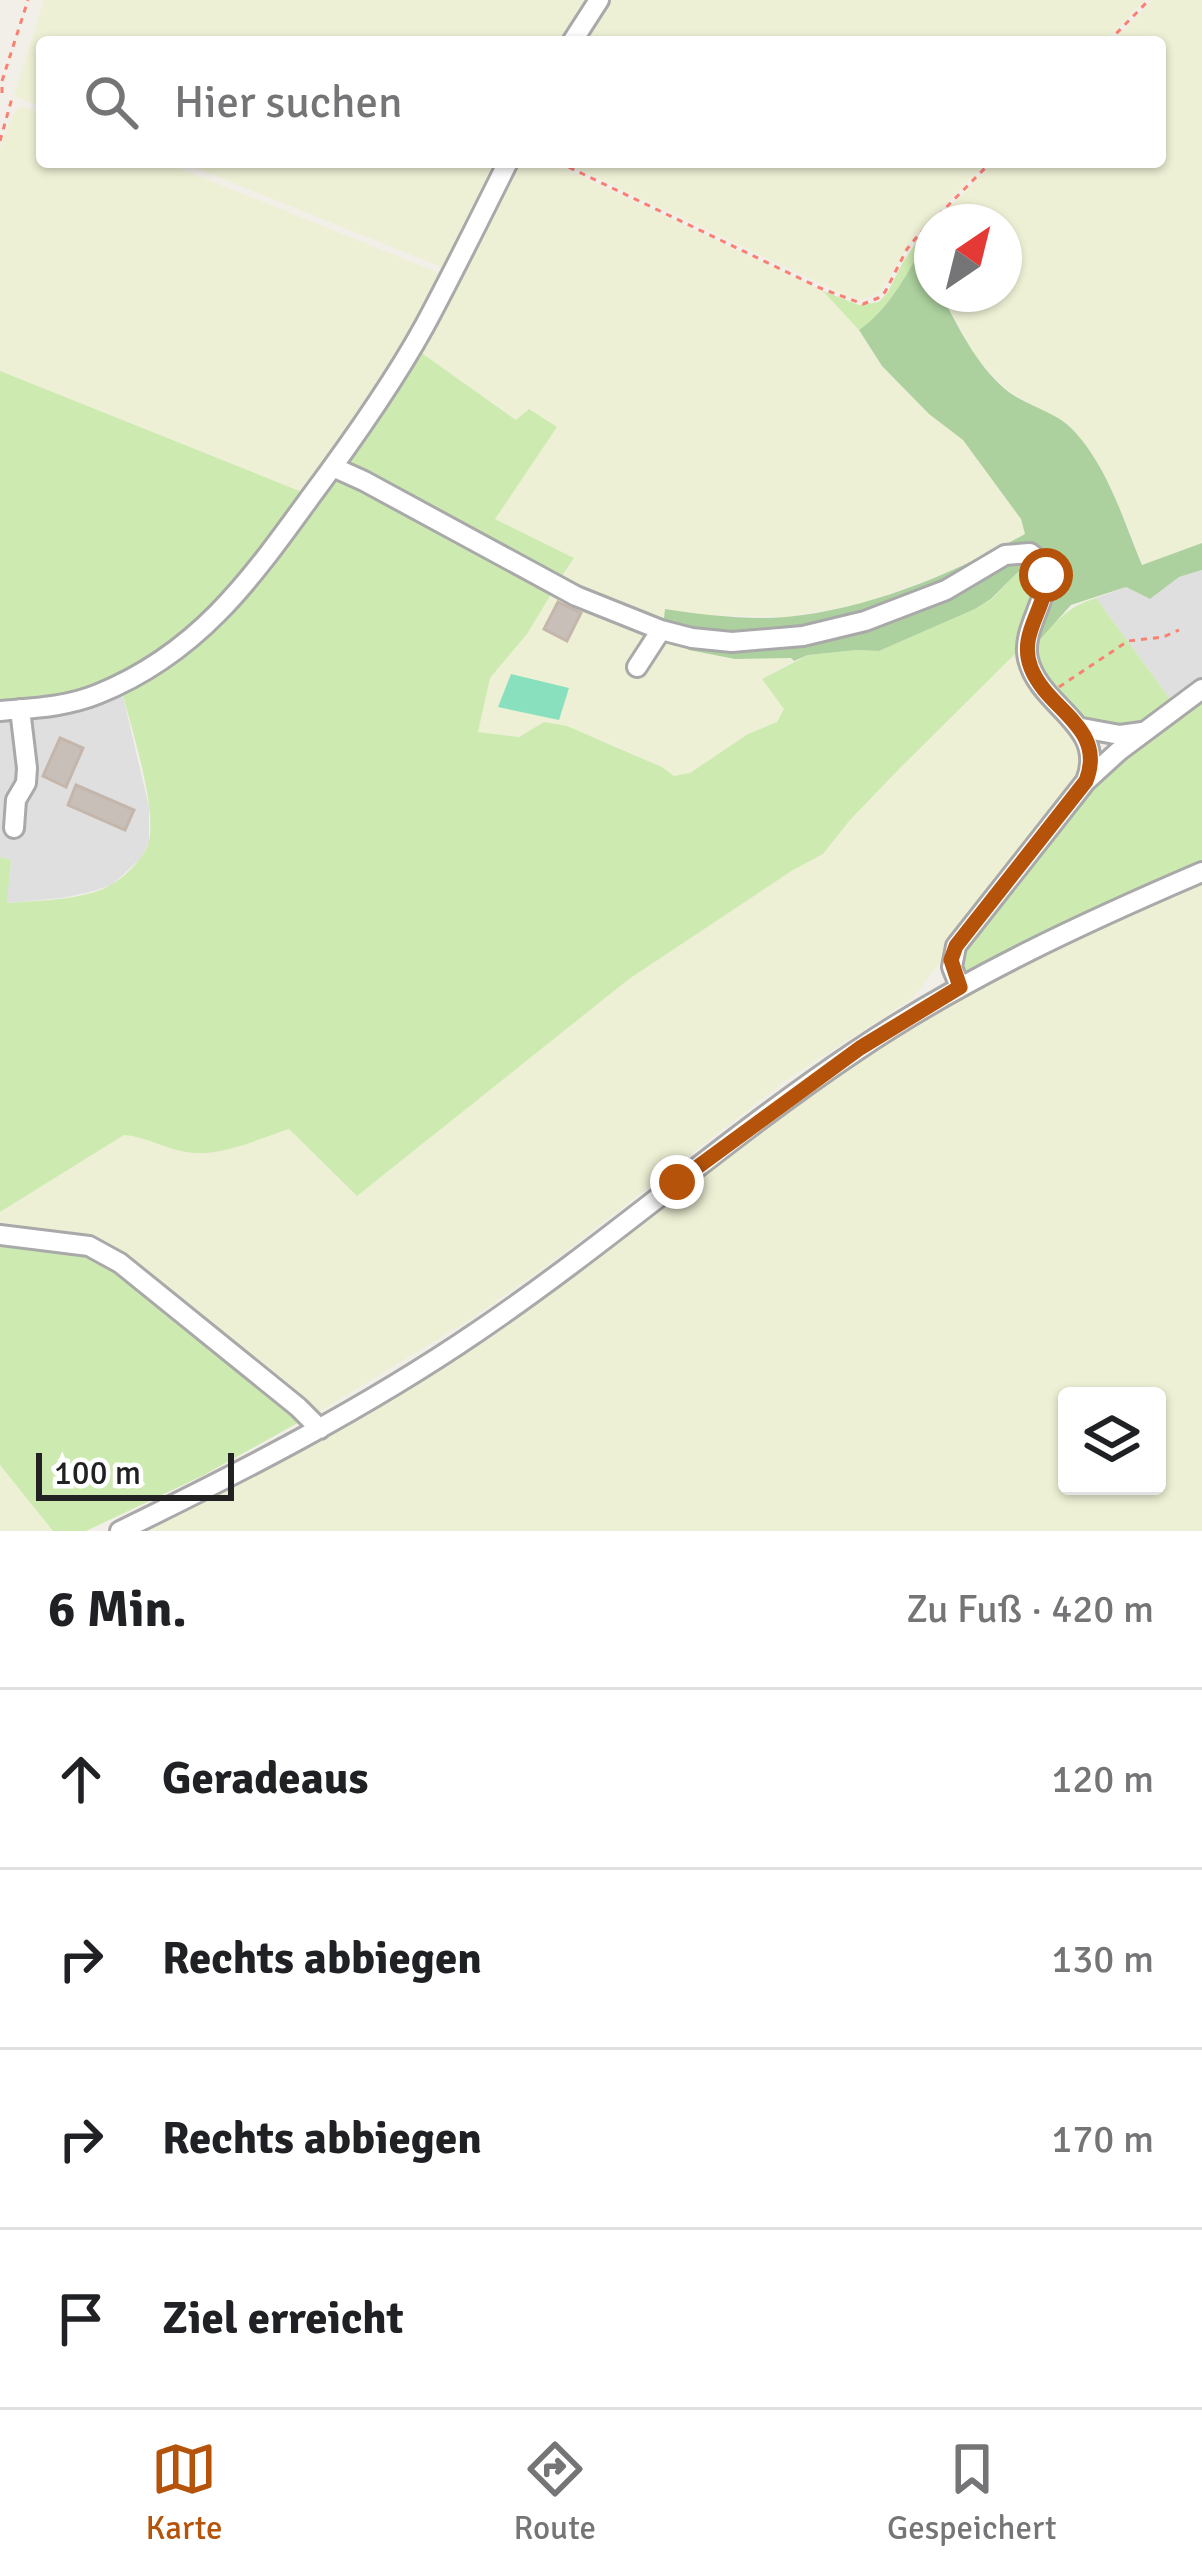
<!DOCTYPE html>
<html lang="de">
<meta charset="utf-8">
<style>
:root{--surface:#fff;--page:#f6f6f6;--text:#202124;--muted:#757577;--line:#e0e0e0;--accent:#b45309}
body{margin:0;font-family:Signika,sans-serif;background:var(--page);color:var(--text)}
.controls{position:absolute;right:36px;bottom:36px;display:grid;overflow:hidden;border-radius:12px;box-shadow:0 3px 9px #0004}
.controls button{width:108px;height:108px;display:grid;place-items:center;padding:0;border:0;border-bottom:3px solid var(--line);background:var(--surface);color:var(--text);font:60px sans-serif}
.compass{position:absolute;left:914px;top:204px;width:108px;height:108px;border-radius:50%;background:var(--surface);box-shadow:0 3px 9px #0004;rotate:35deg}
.scale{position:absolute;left:36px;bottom:30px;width:198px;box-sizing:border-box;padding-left:12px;border:6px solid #222;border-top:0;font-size:33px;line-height:42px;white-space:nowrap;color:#222;-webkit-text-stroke:9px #fff;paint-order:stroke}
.stop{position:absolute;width:36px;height:36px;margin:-27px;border:9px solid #b45309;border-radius:50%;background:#fff}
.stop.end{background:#b45309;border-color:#fff;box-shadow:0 3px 12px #0008}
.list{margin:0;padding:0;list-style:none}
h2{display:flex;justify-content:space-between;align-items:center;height:156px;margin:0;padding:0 48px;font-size:51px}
h2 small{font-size:39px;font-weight:400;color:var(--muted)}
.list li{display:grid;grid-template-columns:78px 1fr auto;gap:36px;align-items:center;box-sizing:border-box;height:180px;padding:0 48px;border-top:3px solid var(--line)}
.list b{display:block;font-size:45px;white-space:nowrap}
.list em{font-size:39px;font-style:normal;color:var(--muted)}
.icon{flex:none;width:66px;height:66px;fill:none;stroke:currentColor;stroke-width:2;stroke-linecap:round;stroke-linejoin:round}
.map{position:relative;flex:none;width:1202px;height:1531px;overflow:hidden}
.search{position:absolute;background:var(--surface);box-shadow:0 3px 9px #0004;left:36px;right:36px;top:36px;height:132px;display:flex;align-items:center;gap:30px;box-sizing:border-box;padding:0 42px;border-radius:12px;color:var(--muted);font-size:45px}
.sheet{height:876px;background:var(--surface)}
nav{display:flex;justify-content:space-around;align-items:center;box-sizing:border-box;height:168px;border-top:3px solid var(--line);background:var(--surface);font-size:33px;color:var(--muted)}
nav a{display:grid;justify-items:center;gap:6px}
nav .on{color:var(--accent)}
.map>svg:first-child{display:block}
.residential{fill:#e0dfdf}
.farmland{fill:#eef0d5;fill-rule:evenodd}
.grass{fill:#cdebb0}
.forest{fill:#add19e}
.pitch{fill:#88e0be}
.building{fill:#c7bfb8;stroke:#c4b6ab;stroke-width:3}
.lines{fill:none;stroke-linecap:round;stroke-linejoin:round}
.minor-casing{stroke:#a9a9a9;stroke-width:24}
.path{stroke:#fa8072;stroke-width:3;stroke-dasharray:6 6;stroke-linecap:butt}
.minor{stroke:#fff;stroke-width:18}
.route{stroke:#b45309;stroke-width:15}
</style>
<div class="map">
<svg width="1202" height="1531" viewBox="0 0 1202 1531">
<rect width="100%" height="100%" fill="#f2efe9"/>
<path class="residential" d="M 1202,570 L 1202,681 L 1173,703 L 1096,598 L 1126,587 L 1150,599 L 1179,577 Z
M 121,688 L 149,807 L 149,843 L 141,858 L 112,885 L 90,892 L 62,898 L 6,903 L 11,860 L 0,857 L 0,714 Z"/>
<path class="farmland" d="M 44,0 L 594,0 L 568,42 L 42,42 L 42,107 L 14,96 Z
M 605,0 L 1145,0 L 1105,42 L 579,42 Z
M 1153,0 L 1202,0 L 1202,543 L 1143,565 L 1109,483 L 1071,427 L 1008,391 L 978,360 L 945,301 L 943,294 L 1004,294 L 1004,222 L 935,222 L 994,162 L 1160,162 L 1160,42 L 1112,42 Z
M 23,107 L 42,113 L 42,162 L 164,162 L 434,271 L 439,275 L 440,280 L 414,335 L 307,494 L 0,371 L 0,149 L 10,120 L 16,110 Z
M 181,162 L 505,162 L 449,266 L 439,266 Z
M 513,162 L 551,162 L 823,291 L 859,330 L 882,366 L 929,414 L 963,439 L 1021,519 L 1025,534 L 1000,547 L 947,573 L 858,605 L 785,617 L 703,615 L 665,609 L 794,661 L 763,679 L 784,709 L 777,722 L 748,734 L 690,773 L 674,777 L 662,767 L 612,744 L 567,727 L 545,722 L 519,737 L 477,732 L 490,678 L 527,634 L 574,559 L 494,519 L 517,420 L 416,349 Z
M 563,162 L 987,162 L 914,237 L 879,294 L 862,300 L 851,298 Z
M 1023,646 L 1082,737 L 1083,776 L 913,998 L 785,1081 L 552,1262 L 474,1317 L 312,1416 L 0,1233 L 0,1212 L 124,1135 L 138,1136 L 164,1146 L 222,1150 L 289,1129 L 357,1196 L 629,979 L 793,870 L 823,854 L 850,820 L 900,768 Z
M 1202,881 L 1202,1531 L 144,1531 L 329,1434 L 408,1385 L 566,1278 L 835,1075 L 966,991 L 1072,937 ZM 1067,1396 L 1157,1396 L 1157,1486 L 1067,1486 Z
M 0,1465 L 53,1531 L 0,1531 Z"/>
<path class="grass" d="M 922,234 L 932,244 L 932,257 L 922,255 L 917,257 C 900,285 887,310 859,330 L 823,291 L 859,305 L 879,302 L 888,292 L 903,262 Z
M 416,349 L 516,420 L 529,409 L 557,427 L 495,519 L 574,558 L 558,582 L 355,473 L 343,460 Z
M 0,371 L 307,494 L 254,570 L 173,647 L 114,681 L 70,696 L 0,707 Z
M 344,478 L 555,588 L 527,634 L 490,678 L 478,732 L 519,737 L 544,722 L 567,726 L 662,767 L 674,776 L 690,773 L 748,734 L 777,722 L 784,709 L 762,679 L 808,655 L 857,650 L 879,651 L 975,609 L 992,599 L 1018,572 L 1028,573 L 1037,588 L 1023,646 L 900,768 L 850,820 L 823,854 L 793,870 L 629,979 L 357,1196 L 289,1129 C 261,1138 227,1154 197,1153 C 172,1153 149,1137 124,1135 L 0,1212 L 0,857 L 11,860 L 7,903 C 40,900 79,901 109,886 C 123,879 142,860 148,845 C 159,812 130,724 121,688 L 162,666 L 331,481 Z
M 1096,598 L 1173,703 L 1139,728 L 1090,727 L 1045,686 L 1031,645 C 1057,624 1063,608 1096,598 Z
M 1202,695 L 1202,865 L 972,973 L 964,970 L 959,958 L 987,911 L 1076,798 Z
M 0,1238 L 105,1257 L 303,1420 L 204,1475 L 86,1531 L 53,1531 L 0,1465 Z"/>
<path class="forest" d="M 922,255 L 932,257 L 932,294 L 943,294 L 945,302 C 962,334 980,370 1010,393 C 1030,407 1058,413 1074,431 C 1109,469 1123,520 1142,565 L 1202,543 L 1202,570 L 1179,577 L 1150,599 L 1126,587 L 1071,605 L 1035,645 L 1037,588 L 1028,573 L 1018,572 L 991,599 L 975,609 L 879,651 L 857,650 L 808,655 L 794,661 L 791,658 L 735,659 L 689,650 L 663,627 L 665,609 C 704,615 747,620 786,617 C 870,609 952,574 1025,534 L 1021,519 L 963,440 L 929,414 L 882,366 L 859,330 C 887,310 900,285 917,257 Z"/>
<path class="pitch" d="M 511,674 L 569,688 L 559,720 L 498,707 Z"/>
<path class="building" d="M 558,602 L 581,613 L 567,641 L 544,629 Z
M 60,738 L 83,748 L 66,787 L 43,776 Z
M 76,785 L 134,810 L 125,830 L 68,805 Z"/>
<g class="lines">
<g class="minor-casing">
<path id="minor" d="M 572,42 L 599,0
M 333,467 L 364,481 L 576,596 L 661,630 L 692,638 L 732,642 L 803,636 L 865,621 L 946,590 L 1005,555 L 1030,553 C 1069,582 1019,621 1028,659 C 1039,707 1108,725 1086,781
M 637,667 L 661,630
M 0,711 C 34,708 66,707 98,694 C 197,654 249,582 309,499 C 350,444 392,385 425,325 C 454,271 481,216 508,162
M 1082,728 L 1120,735 L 1142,732
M 14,828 L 16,800 L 26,783 L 27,768 L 20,709
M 960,987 L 952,967 L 956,946 L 1086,781 L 1119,751 L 1202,689
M 0,1235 L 89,1246 L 120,1263 L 298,1407 L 320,1429
M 120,1531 C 243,1471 364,1409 477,1332 C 607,1244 725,1139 856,1051 C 964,978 1083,923 1202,872"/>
</g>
<path class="path" d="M 1108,42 L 1149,0
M 2,93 L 2,81 L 28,0
M 0,141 L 12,98
M 558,162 L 820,288 L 863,304 L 878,298 L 885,292 L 907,249 L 916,238 L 991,162
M 1059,687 L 1128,641 L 1163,637 L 1179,630"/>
<use href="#minor" class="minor"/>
</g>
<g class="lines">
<path class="route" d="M 677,1182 L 860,1048 L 960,987 L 951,960 L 956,946 L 1086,781 C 1107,727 1048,711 1031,668 C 1017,633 1048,608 1046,575"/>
</g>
</svg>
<div class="controls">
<button><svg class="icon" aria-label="layers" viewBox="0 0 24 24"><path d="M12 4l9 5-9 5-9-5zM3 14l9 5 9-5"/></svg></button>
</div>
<svg class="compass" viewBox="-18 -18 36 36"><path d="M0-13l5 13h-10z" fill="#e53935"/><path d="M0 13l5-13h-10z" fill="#757577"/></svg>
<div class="scale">100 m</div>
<div class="stop" style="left:1046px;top:575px"></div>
<div class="stop end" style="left:677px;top:1182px"></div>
<div class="search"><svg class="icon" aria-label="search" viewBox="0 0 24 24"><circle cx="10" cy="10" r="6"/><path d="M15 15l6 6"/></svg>Hier suchen</div>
</div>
<section class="sheet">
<h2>6 Min.<small>Zu Fuß · 420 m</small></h2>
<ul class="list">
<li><svg class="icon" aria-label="ahead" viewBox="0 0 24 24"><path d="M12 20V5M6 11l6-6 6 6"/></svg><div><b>Geradeaus</b></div><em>120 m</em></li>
<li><svg class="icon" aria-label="right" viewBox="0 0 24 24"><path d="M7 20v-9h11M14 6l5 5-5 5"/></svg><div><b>Rechts abbiegen</b></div><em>130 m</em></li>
<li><svg class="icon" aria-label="right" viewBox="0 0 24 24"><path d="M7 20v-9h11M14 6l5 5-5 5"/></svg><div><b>Rechts abbiegen</b></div><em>170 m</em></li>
<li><svg class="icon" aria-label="arrive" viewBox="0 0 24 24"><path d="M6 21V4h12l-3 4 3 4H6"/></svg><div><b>Ziel erreicht</b></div></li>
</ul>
</section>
<nav>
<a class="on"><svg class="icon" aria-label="map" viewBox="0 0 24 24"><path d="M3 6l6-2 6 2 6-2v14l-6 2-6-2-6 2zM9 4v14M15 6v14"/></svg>Karte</a>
<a><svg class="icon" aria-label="directions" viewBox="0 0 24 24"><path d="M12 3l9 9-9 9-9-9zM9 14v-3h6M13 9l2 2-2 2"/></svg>Route</a>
<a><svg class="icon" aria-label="saved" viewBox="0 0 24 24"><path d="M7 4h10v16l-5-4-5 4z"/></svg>Gespeichert</a>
</nav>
